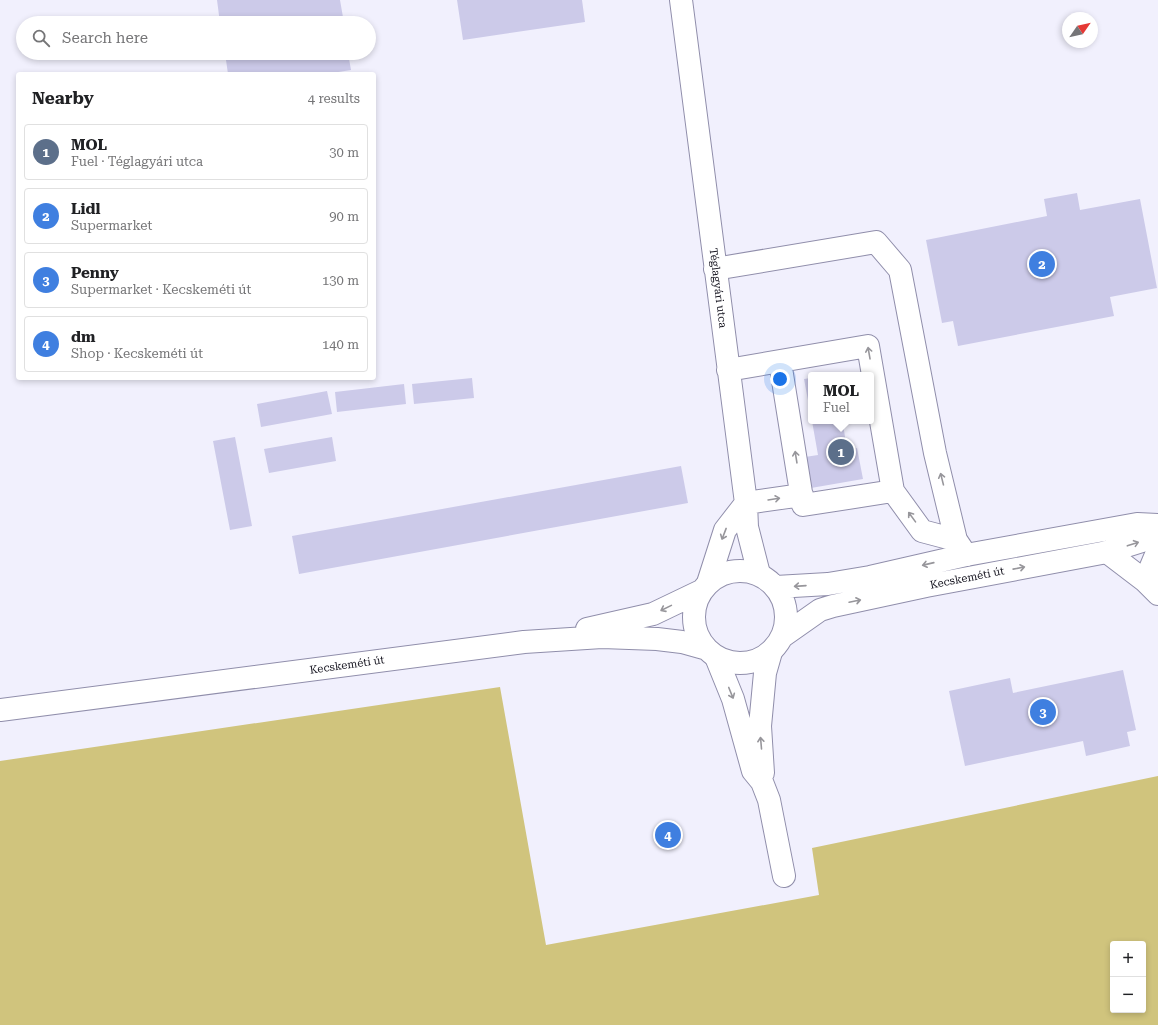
<!DOCTYPE html>
<meta charset="utf-8">
<style>
:root{--surface:#fff;--page:#f2f2f2;--text:#202124;--muted:#757577;--line:#e0e0e0;--accent:#0f766e}
body{margin:0;font-family:"Roboto Serif",serif;background:var(--page);color:var(--text)}
.controls{position:absolute;right:12px;bottom:12px;display:grid;overflow:hidden;border-radius:4px;box-shadow:0 2px 6px #0003}
.controls button{width:36px;height:36px;display:grid;place-items:center;padding:0;border:0;border-bottom:1px solid var(--line);background:var(--surface);color:var(--text);font:20px sans-serif}
.compass{position:absolute;left:1062px;top:12px;width:36px;height:36px;border-radius:50%;background:var(--surface);box-shadow:0 2px 6px #0003;rotate:56deg}
.you{position:absolute;left:780px;top:379px;width:14px;height:14px;margin:-10px;border:3px solid #fff;border-radius:50%;background:#1a73e8;box-shadow:0 0 0 6px #1a73e833}
.badge{display:grid;place-items:center;width:26px;height:26px;border-radius:50%;background:var(--accent);color:#fff;font-size:13px;font-weight:700}
.pin{position:absolute;translate:-50% -50%;border:2px solid #fff;box-shadow:0 1px 4px #0006}
.popup{position:absolute;left:808px;top:372px;width:66px;height:52px;box-sizing:border-box;display:grid;place-content:center;border-radius:4px;background:var(--surface);filter:drop-shadow(0 1px 3px #0005);font-size:13px;white-space:nowrap;color:var(--muted)}
.popup b{font-size:15px;color:var(--text)}
.popup::after{content:'';position:absolute;left:50%;top:100%;margin-left:-8px;border:8px solid transparent;border-top-color:var(--surface)}
.list{margin:0;padding:0;list-style:none}
h2{display:flex;justify-content:space-between;align-items:center;height:52px;margin:0;padding:0 16px;font-size:17px}
h2 small{font-size:13px;font-weight:400;color:var(--muted)}
.list li{display:grid;grid-template-columns:26px 1fr auto;gap:12px;align-items:center;box-sizing:border-box;height:56px;margin:0 8px 8px;padding:0 8px;border:1px solid var(--line);border-radius:4px}
.list b{display:block;font-size:15px;white-space:nowrap}
.list p{margin:0;font-size:13px;white-space:nowrap;color:var(--muted)}
.list em{font-size:13px;font-style:normal;color:var(--muted)}
.icon{flex:none;width:22px;height:22px;fill:none;stroke:currentColor;stroke-width:2;stroke-linecap:round;stroke-linejoin:round}
.map{position:relative;flex:none;width:1158px;height:1025px;overflow:hidden}
.search{position:absolute;background:var(--surface);box-shadow:0 2px 6px #0003;left:16px;top:16px;width:360px;height:44px;display:flex;align-items:center;gap:10px;box-sizing:border-box;padding:0 14px;border-radius:22px;color:var(--muted);font-size:15px}
.panel{position:absolute;background:var(--surface);box-shadow:0 2px 6px #0003;left:16px;top:72px;width:360px;height:308px;border-radius:4px}
.map>svg:first-child{display:block}
.green{fill:#d0c47d;fill-rule:evenodd}
.building{fill:#cccae9}
.lines{fill:none;stroke-linecap:round;stroke-linejoin:round}
.minor-casing{stroke:#908eab;stroke-width:24}
.major-casing{stroke:#908eab;stroke-width:24}
.minor{stroke:#fff;stroke-width:22}
.major{stroke:#fff;stroke-width:22}
.oneway{stroke:#97969b}
.labels{text-anchor:middle;dominant-baseline:central;stroke-width:3.5;stroke-linejoin:round;paint-order:stroke}
.street-label{font-size:11px;fill:#171621;stroke:#fff}
</style>
<div class="map">
<svg width="1158" height="1025" viewBox="0 0 1158 1025">
<rect width="100%" height="100%" fill="#f1f0fd"/>
<path class="green" d="M 500,687 L 546,945 L 819,895 L 812,848 L 1158,776 L 1158,1025 L 0,1025 L 0,761 ZM 1113,944 L 1143,944 L 1143,1010 L 1113,1010 Z"/>
<path class="building" d="M 217,0 L 340,0 L 344,23 L 220,23 Z
M 457,0 L 582,0 L 585,22 L 463,40 Z
M 225,53 L 348,53 L 351,70 L 326,74 L 228,74 Z
M 1077,193 L 1080,210 L 1140,199 L 1157,288 L 1110,297 L 1114,316 L 958,346 L 953,321 L 942,323 L 926,240 L 1047,216 L 1044,199 Z
M 844,372 L 845,375 L 830,375 L 830,374 Z
M 472,378 L 474,398 L 414,404 L 412,384 Z
M 811,378 L 811,411 L 810,411 L 804,379 Z
M 404,384 L 406,404 L 337,412 L 335,392 Z
M 327,391 L 332,414 L 261,427 L 257,404 Z
M 812,421 L 837,421 L 838,425 L 843,424 L 847,450 L 857,448 L 863,479 L 811,488 L 805,457 L 818,455 Z
M 235,437 L 252,526 L 230,530 L 213,441 Z
M 332,437 L 336,461 L 269,473 L 264,449 Z
M 681,466 L 688,503 L 299,574 L 292,536 Z
M 1123,670 L 1136,730 L 1127,732 L 1130,746 L 1086,756 L 1083,741 L 965,766 L 949,691 L 1010,678 L 1013,693 Z"/>
<g class="lines">
<g class="minor-casing">
<path id="minor" d="M 681,0 L 746,503 L 747,527 L 759,574
M 715,269 L 876,242 L 900,270 L 935,453 L 956,540 L 966,555
M 780,362 L 803,505 L 893,491
M 728,370 L 868,346 L 893,491 L 922,531 L 956,540
M 1107,552 L 1145,581 L 1158,594
M 1145,581 L 1158,550
M 708,583 L 725,530 L 746,503 L 802,495
M 716,657 L 733,699 L 753,771 L 762,782 L 769,800 L 784,876
M 763,773 L 760,726 L 765,673 L 771,652"/>
</g>
<g class="major-casing">
<path id="major" d="M694 617a46 46 0 1 1 92 0a46 46 0 1 1-92 0Z
M 776,587 L 828,584 L 870,577 L 966,555 L 1137,524 L 1158,525
M 587,629 L 653,614 L 701,591
M 783,636 L 820,610 L 833,606 L 926,586 L 1107,552 L 1158,536
M 0,710 L 524,642 L 602,637 L 657,639 L 682,642 L 707,649"/>
</g>
<use href="#minor" class="minor"/>
<use href="#major" class="major"/>
</g>
<defs><path id="oneway-shaft" d="M-6 0H5M1.5-3L5.5 0L1.5 3" fill="none" stroke-width="1.6" stroke-linecap="round" stroke-linejoin="round"/></defs>
<g class="oneway">
<use href="#oneway-shaft" transform="translate(869 353) rotate(-100)"/>
<use href="#oneway-shaft" transform="translate(796 457) rotate(-99)"/>
<use href="#oneway-shaft" transform="translate(942 479) rotate(-104)"/>
<use href="#oneway-shaft" transform="translate(774 499) rotate(-9)"/>
<use href="#oneway-shaft" transform="translate(912 517) rotate(-126)"/>
<use href="#oneway-shaft" transform="translate(724 534) rotate(111)"/>
<use href="#oneway-shaft" transform="translate(1133 544) rotate(-18)"/>
<use href="#oneway-shaft" transform="translate(928 564) rotate(167)"/>
<use href="#oneway-shaft" transform="translate(1019 568) rotate(-11)"/>
<use href="#oneway-shaft" transform="translate(800 586) rotate(176)"/>
<use href="#oneway-shaft" transform="translate(855 601) rotate(-12)"/>
<use href="#oneway-shaft" transform="translate(666 608) rotate(154)"/>
<use href="#oneway-shaft" transform="translate(731 693) rotate(68)"/>
<use href="#oneway-shaft" transform="translate(761 743) rotate(-95)"/>
</g>
<g class="labels">
<g class="street-label">
<text transform="translate(718 288) rotate(83)">Téglagyári utca</text>
<text transform="translate(967 578) rotate(-11)">Kecskeméti út</text>
<text transform="translate(347 665) rotate(-8)">Kecskeméti út</text>
</g>
</g>
</svg>
<div class="controls">
<button>+</button>
<button>−</button>
</div>
<svg class="compass" viewBox="-18 -18 36 36"><path d="M0-13l5 13h-10z" fill="#e53935"/><path d="M0 13l5-13h-10z" fill="#757577"/></svg>
<div class="you"></div>
<div class="pin badge" style="left:841px;top:452px;background:#5c6f8a">1</div>
<div class="popup"><b>MOL</b>Fuel</div>
<div class="pin badge" style="left:1042px;top:264px;background:#3f7fe0">2</div>
<div class="pin badge" style="left:1043px;top:712px;background:#3f7fe0">3</div>
<div class="pin badge" style="left:668px;top:835px;background:#3f7fe0">4</div>
<div class="search"><svg class="icon" aria-label="search" viewBox="0 0 24 24"><circle cx="10" cy="10" r="6"/><path d="M15 15l6 6"/></svg>Search here</div>
<section class="panel">
<h2>Nearby<small>4 results</small></h2>
<ul class="list">
<li><span class="badge" style="background:#5c6f8a">1</span><div><b>MOL</b><p>Fuel · Téglagyári utca</p></div><em>30 m</em></li>
<li><span class="badge" style="background:#3f7fe0">2</span><div><b>Lidl</b><p>Supermarket</p></div><em>90 m</em></li>
<li><span class="badge" style="background:#3f7fe0">3</span><div><b>Penny</b><p>Supermarket · Kecskeméti út</p></div><em>130 m</em></li>
<li><span class="badge" style="background:#3f7fe0">4</span><div><b>dm</b><p>Shop · Kecskeméti út</p></div><em>140 m</em></li>
</ul>
</section>
</div>
